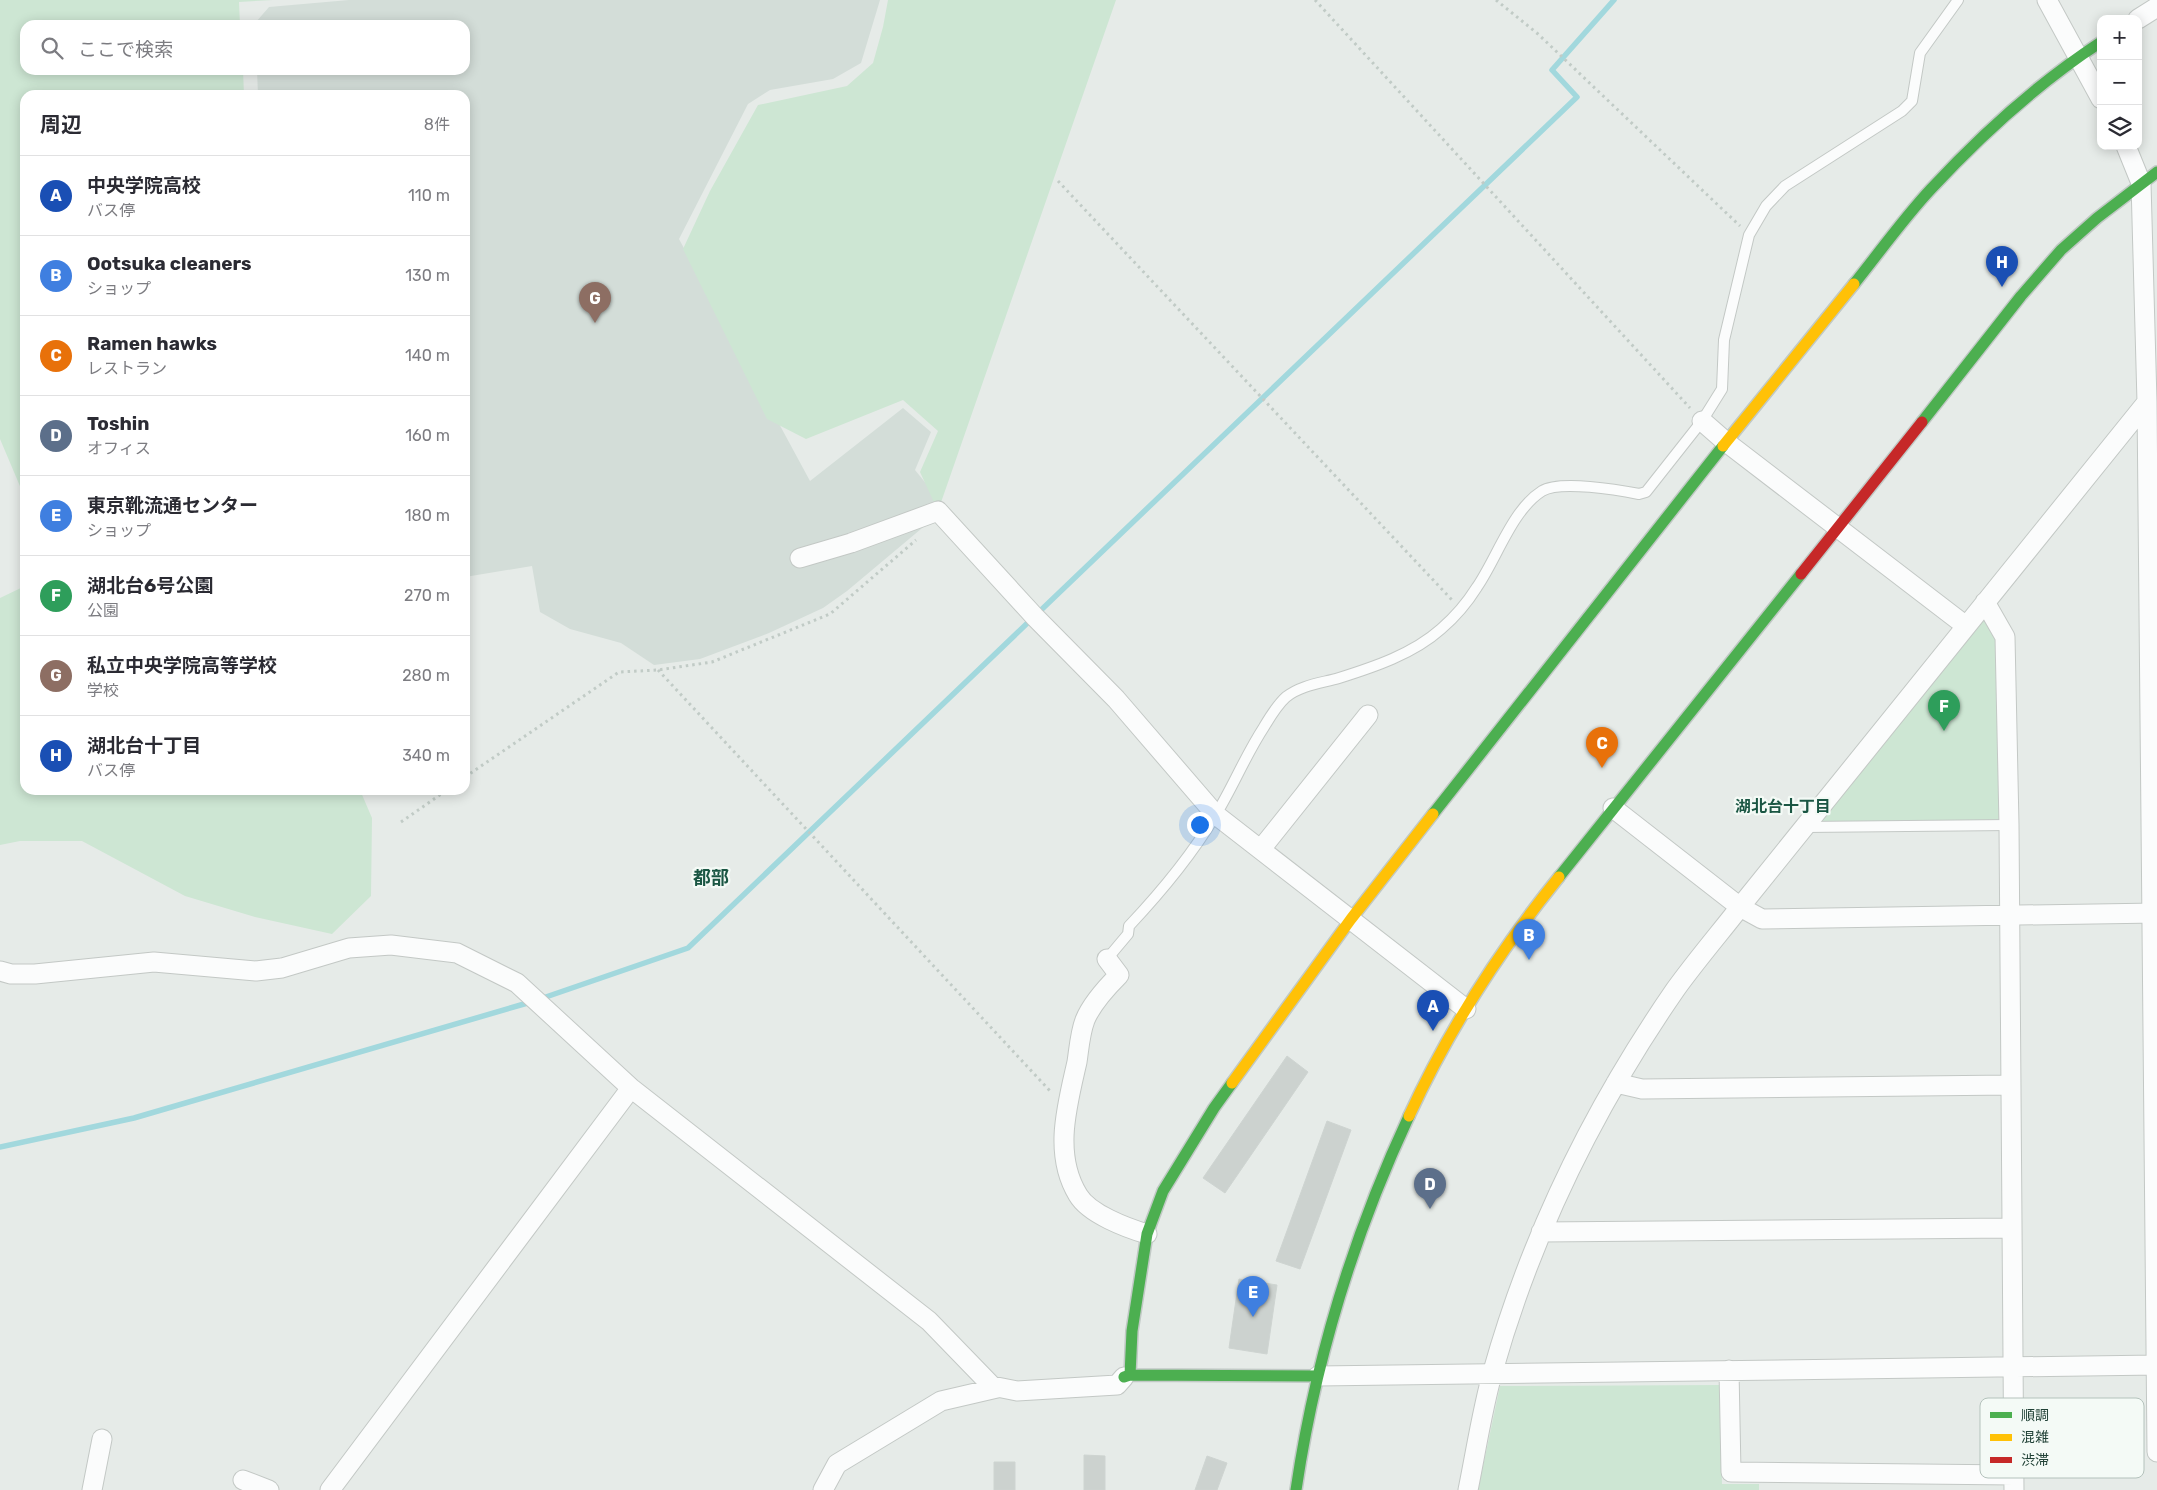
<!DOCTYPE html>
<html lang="ja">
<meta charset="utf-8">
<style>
:root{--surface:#fff;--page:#f7f7f7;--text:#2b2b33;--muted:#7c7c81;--line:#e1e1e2;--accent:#657c74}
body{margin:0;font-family:Rubik,"Noto Sans JP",sans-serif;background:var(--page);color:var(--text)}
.controls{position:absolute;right:15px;top:15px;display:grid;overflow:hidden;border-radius:10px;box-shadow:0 2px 12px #0003}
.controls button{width:45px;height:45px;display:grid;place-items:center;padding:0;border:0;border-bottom:1px solid var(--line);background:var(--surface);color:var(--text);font:25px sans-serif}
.you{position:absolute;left:1199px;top:824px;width:18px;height:18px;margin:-12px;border:4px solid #fff;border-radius:50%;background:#1a73e8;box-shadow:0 0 0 8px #1a73e833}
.badge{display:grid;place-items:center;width:32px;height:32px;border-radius:50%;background:var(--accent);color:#fff;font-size:16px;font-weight:700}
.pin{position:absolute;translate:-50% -41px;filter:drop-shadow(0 1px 2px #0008)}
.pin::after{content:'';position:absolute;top:26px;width:18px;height:15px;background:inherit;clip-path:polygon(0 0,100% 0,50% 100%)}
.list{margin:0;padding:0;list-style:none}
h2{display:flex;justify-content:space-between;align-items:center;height:65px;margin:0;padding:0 20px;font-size:21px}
h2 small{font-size:16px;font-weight:400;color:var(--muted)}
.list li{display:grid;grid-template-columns:32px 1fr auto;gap:15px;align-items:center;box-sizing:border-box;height:80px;padding:0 20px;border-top:1px solid var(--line)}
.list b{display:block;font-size:19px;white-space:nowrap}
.list p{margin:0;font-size:16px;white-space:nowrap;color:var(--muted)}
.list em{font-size:16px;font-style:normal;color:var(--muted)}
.icon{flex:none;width:28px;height:28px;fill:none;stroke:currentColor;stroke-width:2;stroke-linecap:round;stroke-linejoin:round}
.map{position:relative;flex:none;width:2157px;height:1490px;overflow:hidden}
.search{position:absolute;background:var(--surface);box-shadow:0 2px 12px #0003;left:20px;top:20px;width:450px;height:55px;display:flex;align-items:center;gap:12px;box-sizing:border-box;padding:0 18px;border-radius:15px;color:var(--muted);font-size:19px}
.panel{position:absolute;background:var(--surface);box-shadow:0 2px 12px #0003;left:20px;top:90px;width:450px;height:705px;border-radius:15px}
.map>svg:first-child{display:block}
.built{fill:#d3ddd8}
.green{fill:#cde6d3}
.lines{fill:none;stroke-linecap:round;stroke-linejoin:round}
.stream{stroke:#a2d8dd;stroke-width:5.5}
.building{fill:#ccd2cf;stroke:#ced4d1}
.lane-casing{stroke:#c3c8c5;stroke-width:12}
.street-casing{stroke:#c3c8c5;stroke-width:21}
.fast-casing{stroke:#c1c9c5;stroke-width:14}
.slow-casing{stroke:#c1c9c5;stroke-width:14}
.jam-casing{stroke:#c1c9c5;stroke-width:14}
.path{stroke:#c1cbc6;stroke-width:3;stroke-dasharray:2.5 4;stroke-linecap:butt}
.lane{stroke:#fbfcfc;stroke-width:10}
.street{stroke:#fbfcfc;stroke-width:19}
.fast{stroke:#4caf50;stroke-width:11}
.slow{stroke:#ffc107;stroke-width:11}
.jam{stroke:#c62828;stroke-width:11}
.labels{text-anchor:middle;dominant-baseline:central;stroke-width:4.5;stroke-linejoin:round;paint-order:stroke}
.neighbourhood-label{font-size:16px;font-weight:bold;fill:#1a5643;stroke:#f4faf6}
.quarter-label{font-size:18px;font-weight:bold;fill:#1a5643;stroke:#f4faf6}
.key{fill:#f4faf6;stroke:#b4c2bc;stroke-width:1}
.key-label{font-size:14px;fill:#204136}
</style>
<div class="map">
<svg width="2157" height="1490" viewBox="0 0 2157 1490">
<rect width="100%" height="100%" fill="#e6ebe8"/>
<path class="built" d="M 349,0 L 880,0 L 861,63 L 833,79 L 770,90 L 748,104 L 679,239 L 810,481 L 903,408 L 931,432 L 915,470 L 946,508 L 847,591 L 823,608 L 769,633 L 700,659 L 654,665 L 621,643 L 570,629 L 540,612 L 532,566 L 465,577 L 465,95 L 258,95 L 257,70 L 465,70 L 465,25 L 256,25 L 256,22 L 269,7 Z"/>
<path class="green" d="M 0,0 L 273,0 L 239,2 L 240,25 L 25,25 L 25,70 L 243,70 L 244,95 L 25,95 L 25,498 L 0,439 Z
M 888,0 L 1116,0 L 938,511 L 920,472 L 938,431 L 903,400 L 806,439 L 767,419 L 683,249 L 710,191 L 758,105 L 847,86 L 873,63 L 883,27 Z
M 25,586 L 25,790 L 360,790 L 372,818 L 371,896 L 332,934 L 255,917 L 185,896 L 82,841 L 20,841 L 0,845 L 0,598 Z
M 1985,602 L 2005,637 L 2009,825 L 1803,827 Z
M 1720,1385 L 1722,1484 L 1759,1484 L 1759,1490 L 1478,1490 L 1500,1386 Z"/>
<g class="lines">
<path class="stream" d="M 540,999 L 688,948 L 1577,97 L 1552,70 L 1614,0
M 0,1147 L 134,1118 L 531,1002"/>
</g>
<path class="building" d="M 1287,1056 L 1308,1072 L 1225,1193 L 1203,1178 Z
M 1327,1121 L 1351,1130 L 1300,1269 L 1276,1261 Z
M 1239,1279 L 1277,1285 L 1267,1354 L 1229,1348 Z
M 1084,1455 L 1105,1456 L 1105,1490 L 1084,1490 Z
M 1207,1456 L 1227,1463 L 1217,1490 L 1195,1490 Z
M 994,1462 L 1015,1462 L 1015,1490 L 994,1490 Z"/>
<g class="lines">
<g class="lane-casing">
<path id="lane" d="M 1805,827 L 2009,825
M 1107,959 L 1128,934 L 1129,926 C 1161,892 1191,856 1215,816 C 1233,787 1245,756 1264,727 C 1270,717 1277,705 1286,697 C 1301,685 1322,683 1339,678 C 1374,667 1413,654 1441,629 C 1455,617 1467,603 1477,587 C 1497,558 1512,510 1542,491 C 1560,480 1619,490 1639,494 L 1646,492 L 1702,421 L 1722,389 L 1724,340 L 1749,235 L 1766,206 L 1785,186 L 1902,111 L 1912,101 L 1920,53 L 1958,0"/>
</g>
<g class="street-casing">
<path id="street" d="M 2047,0 L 2101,99
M 2138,19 L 2157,7
M 2126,146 L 2141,183 L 2147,402 L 2157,1452
M 1702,421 L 1726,442 L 1966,626
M 800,558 L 851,543 L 938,511 L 1035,617 L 1116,699 L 1216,815 L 1466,1009
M 1985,602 L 2005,637 L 2009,825 L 2014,1490
M 1613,808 L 1740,907 L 1762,919 L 2157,913
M 1261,849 L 1368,715
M 1107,959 L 1119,975 C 1106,988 1092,1003 1085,1020 C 1080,1033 1079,1049 1077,1062 C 1067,1106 1053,1154 1078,1195 C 1089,1214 1127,1228 1147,1234
M 0,971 L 11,974 L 35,974 L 154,962 L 256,971 L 282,968 L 349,948 L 391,945 L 457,953 L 517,983 L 631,1088 L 929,1321 L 992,1386 L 1017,1391 L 1117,1385 L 1124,1377
M 1616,1083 L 1642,1089 L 2011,1085
M 1541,1232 L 2011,1228
M 1729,1370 L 1731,1472 L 2014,1475
M 1318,1376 L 2157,1365
M 243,1480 L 269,1490
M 92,1490 L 102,1439
M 330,1490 L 631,1088
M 823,1490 L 837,1464 L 941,1401 L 997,1388
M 1468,1490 C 1476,1451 1482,1410 1493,1371 C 1531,1236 1595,1106 1675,990 C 1695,962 1719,934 1740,907 L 2147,402"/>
</g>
<g class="fast-casing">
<path id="fast" d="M 1854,284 C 1879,253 1903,219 1931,189 C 1982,134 2038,83 2101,42
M 1922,422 L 2021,296 L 2061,250 L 2097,218 L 2157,172
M 1433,814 L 1723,446
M 1559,877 L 1801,574
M 1130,1375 L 1132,1331 L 1147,1234 L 1163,1191 L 1214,1108 L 1232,1083
M 1124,1377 L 1130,1375 L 1318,1376
M 1296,1490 C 1315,1361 1354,1234 1409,1116"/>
</g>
<g class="slow-casing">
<path id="slow" d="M 1723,446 L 1854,284
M 1232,1083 L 1351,919 L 1433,814
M 1409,1116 C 1448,1031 1500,950 1559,877"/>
</g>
<g class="jam-casing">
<path id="jam" d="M 1801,574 L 1922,422"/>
</g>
<path class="path" d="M 1315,0 L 1690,408
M 1496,0 L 1538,34 L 1740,226
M 1058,181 L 1452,600
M 658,670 L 1051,1092
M 465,777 L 619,672 L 658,670 L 712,662 L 830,614 L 916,540
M 401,822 L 447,790"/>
<use href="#lane" class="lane"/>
<use href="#street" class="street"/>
<use href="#fast" class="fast"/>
<use href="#slow" class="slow"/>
<use href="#jam" class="jam"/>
</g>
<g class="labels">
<g class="neighbourhood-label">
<text x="1783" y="806">湖北台十丁目</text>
</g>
<g class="quarter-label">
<text x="711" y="878">都部</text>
</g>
</g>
<rect x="1980" y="1398" width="164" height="80" rx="8" class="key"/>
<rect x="1990" y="1412" width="22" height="6" fill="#4caf50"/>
<rect x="1990" y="1434" width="22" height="7" fill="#ffc107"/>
<rect x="1990" y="1457" width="22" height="6" fill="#c62828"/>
<g class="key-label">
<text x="2021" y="1420">順調</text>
<text x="2021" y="1442">混雑</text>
<text x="2021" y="1465">渋滞</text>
</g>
</svg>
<div class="controls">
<button>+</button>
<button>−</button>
<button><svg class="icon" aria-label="layers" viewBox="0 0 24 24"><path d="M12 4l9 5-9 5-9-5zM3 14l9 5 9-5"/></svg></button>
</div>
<div class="you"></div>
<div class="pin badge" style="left:1433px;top:1031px;background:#1a4fb4">A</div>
<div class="pin badge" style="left:1529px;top:960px;background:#3f7fe0">B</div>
<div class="pin badge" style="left:1602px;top:768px;background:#e8710a">C</div>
<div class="pin badge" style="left:1430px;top:1209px;background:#5c6f8a">D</div>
<div class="pin badge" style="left:1253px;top:1317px;background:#3f7fe0">E</div>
<div class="pin badge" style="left:1944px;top:731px;background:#2e9e5b">F</div>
<div class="pin badge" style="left:595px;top:323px;background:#8d6e63">G</div>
<div class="pin badge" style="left:2002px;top:287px;background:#1a4fb4">H</div>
<div class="search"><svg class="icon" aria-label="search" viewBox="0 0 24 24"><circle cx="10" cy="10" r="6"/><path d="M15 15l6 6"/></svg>ここで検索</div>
<section class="panel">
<h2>周辺<small>8件</small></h2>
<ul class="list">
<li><span class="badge" style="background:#1a4fb4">A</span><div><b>中央学院高校</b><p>バス停</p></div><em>110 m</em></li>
<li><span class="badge" style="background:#3f7fe0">B</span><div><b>Ootsuka cleaners</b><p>ショップ</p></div><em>130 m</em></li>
<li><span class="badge" style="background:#e8710a">C</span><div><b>Ramen hawks</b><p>レストラン</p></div><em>140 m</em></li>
<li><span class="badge" style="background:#5c6f8a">D</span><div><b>Toshin</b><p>オフィス</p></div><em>160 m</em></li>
<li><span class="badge" style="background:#3f7fe0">E</span><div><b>東京靴流通センター</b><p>ショップ</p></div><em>180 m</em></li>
<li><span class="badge" style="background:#2e9e5b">F</span><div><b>湖北台6号公園</b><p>公園</p></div><em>270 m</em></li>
<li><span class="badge" style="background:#8d6e63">G</span><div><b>私立中央学院高等学校</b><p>学校</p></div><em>280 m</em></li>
<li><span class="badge" style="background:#1a4fb4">H</span><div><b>湖北台十丁目</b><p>バス停</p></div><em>340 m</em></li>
</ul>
</section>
</div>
